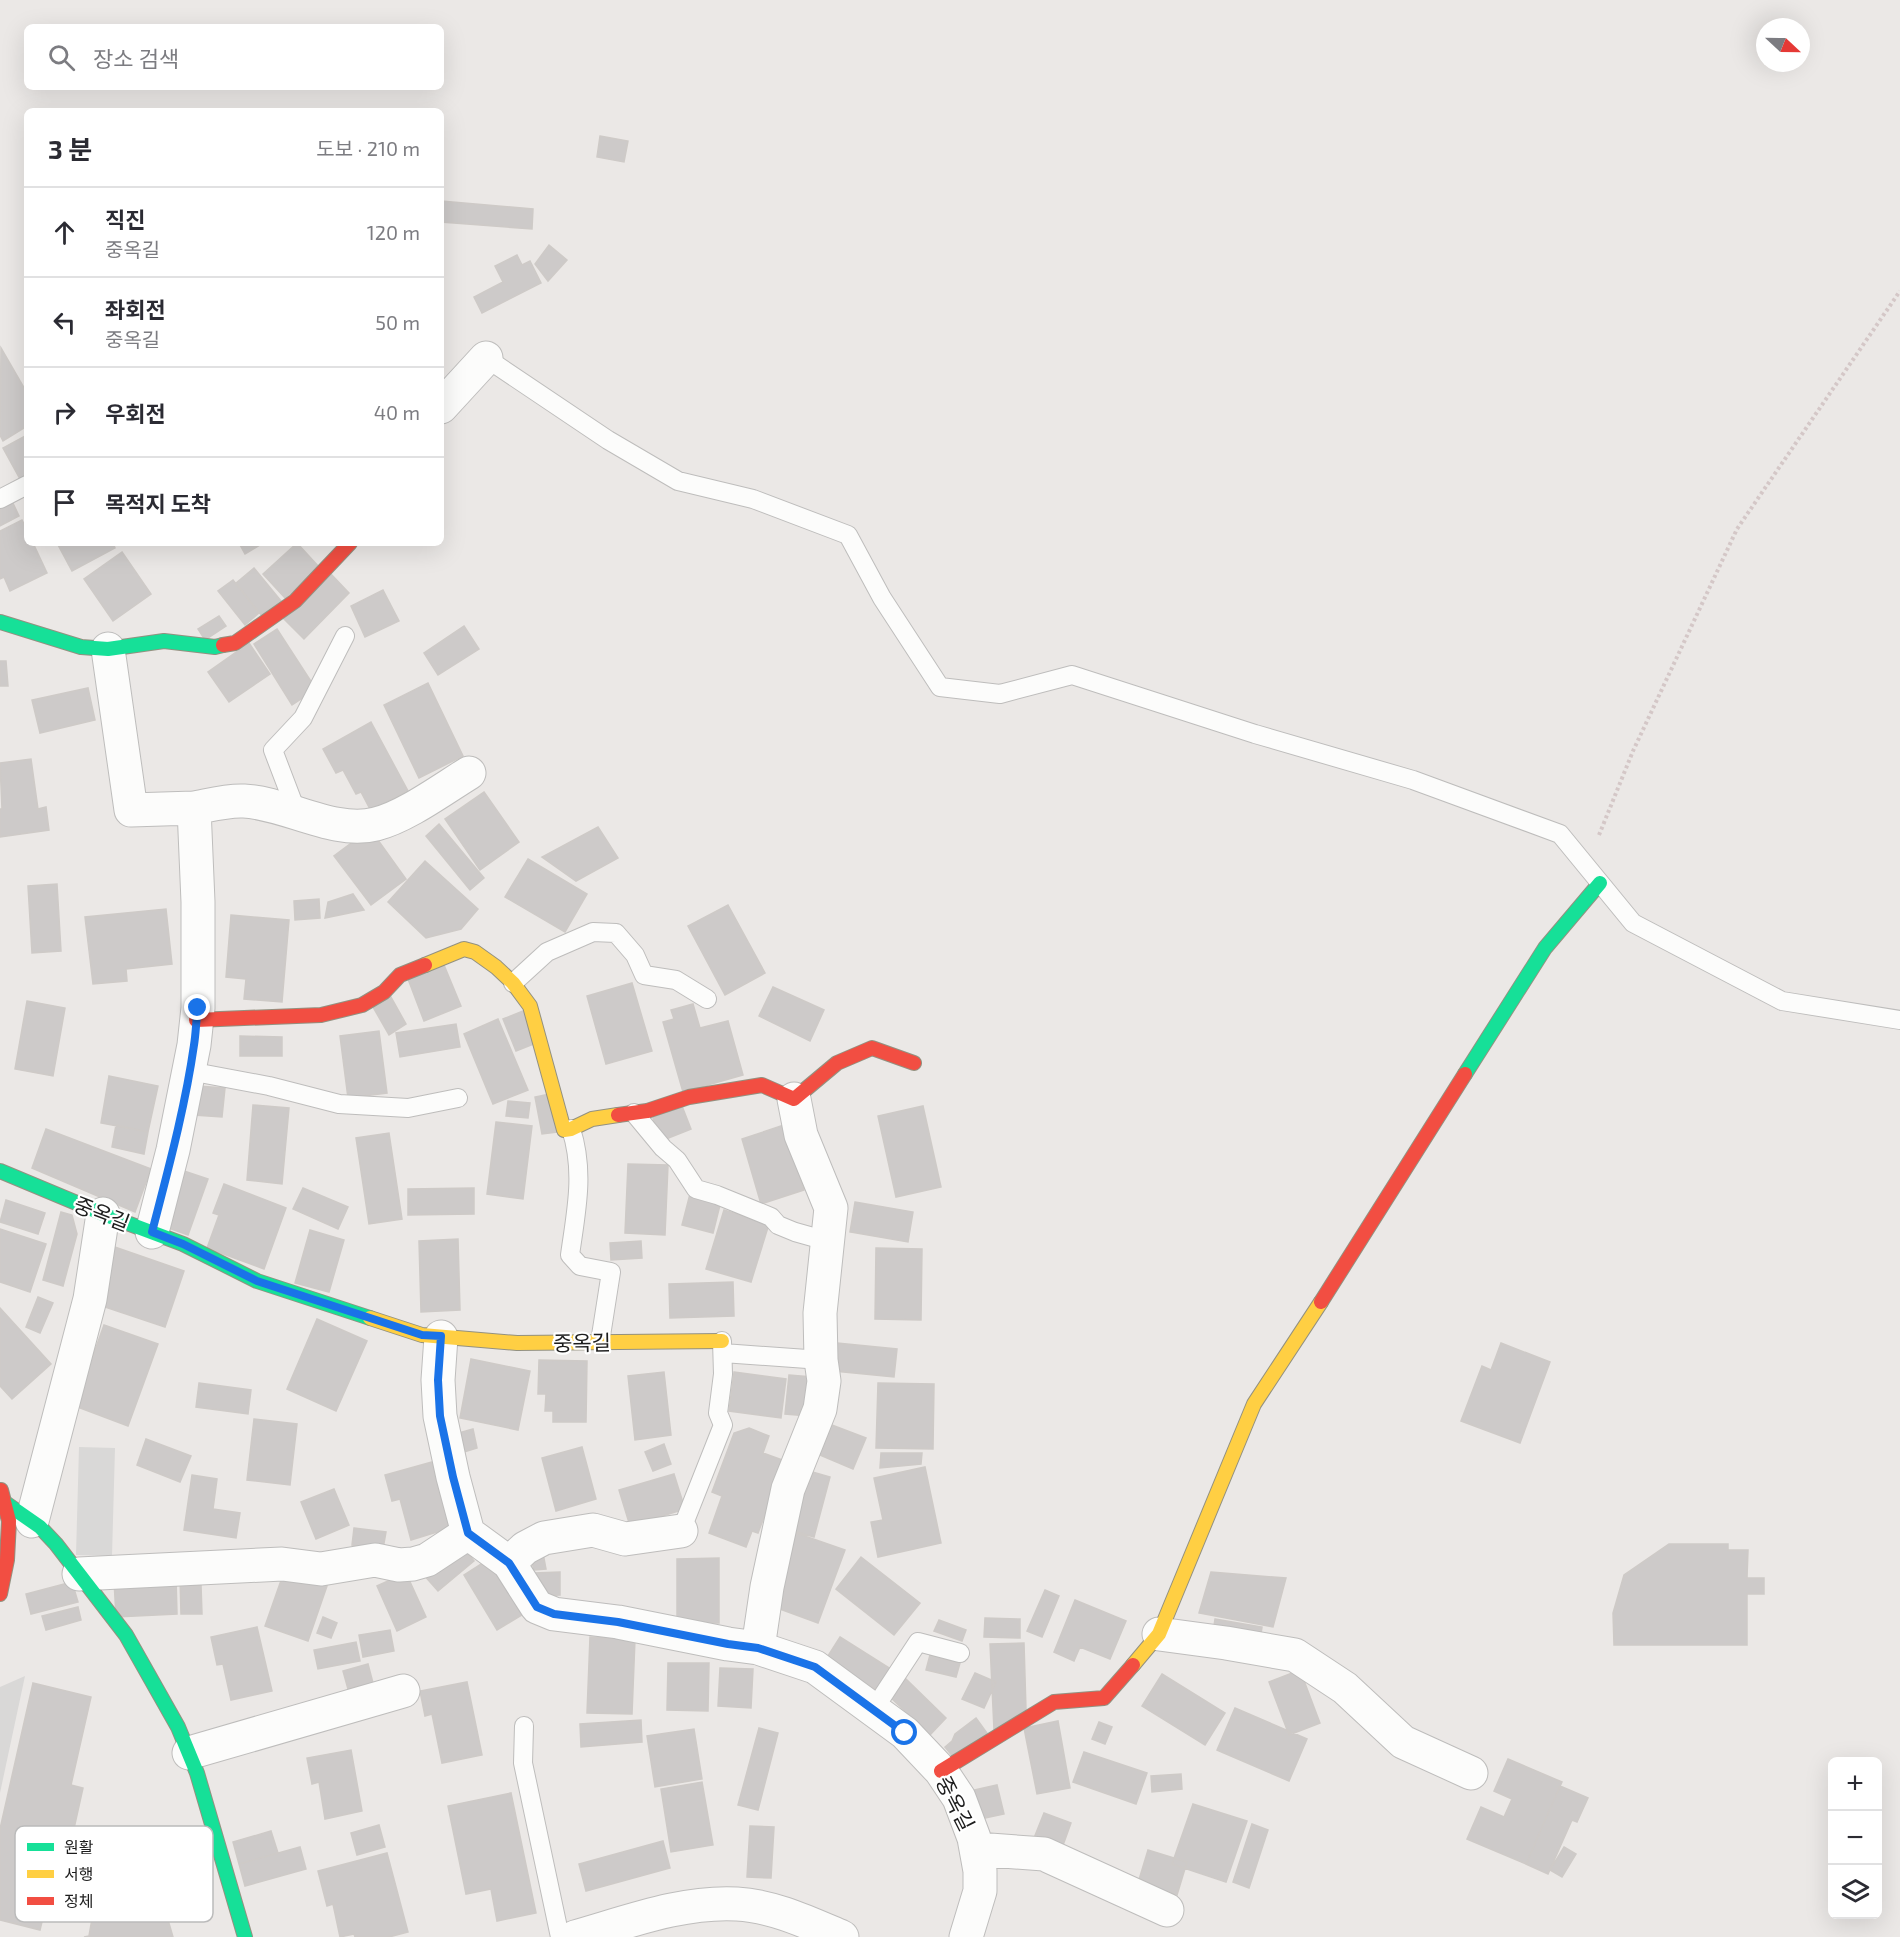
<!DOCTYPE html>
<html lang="ko">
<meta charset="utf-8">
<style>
:root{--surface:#fff;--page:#f7f7f7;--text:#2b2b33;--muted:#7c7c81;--line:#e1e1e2}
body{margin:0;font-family:"Exo 2","Noto Sans KR",sans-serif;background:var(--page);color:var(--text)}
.controls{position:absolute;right:18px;bottom:18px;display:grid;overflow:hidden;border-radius:9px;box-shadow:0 6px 24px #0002}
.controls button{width:54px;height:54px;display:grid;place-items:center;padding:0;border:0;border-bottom:2px solid var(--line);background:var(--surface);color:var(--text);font:30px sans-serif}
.compass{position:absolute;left:1756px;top:18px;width:54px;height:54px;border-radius:50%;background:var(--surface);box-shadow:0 6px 24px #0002;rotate:112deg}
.stop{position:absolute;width:18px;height:18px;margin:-14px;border:4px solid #1a73e8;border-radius:50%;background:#fff}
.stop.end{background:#1a73e8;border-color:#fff;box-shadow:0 2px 6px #0008}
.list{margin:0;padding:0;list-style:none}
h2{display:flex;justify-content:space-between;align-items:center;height:78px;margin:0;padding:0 24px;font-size:26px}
h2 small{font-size:20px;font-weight:400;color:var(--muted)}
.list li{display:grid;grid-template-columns:39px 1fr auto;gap:18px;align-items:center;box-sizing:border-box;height:90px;padding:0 24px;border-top:2px solid var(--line)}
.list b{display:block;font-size:22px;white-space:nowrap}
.list p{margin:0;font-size:20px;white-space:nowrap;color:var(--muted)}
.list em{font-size:20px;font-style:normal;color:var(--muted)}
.icon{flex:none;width:33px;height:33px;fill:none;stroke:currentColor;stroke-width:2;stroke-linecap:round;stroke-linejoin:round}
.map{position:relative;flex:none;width:1900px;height:1937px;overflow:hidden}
.search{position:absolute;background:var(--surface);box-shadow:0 6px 24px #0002;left:24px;top:24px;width:420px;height:66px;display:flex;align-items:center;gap:15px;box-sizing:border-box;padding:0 21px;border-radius:9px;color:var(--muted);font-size:22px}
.panel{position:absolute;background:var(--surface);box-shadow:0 6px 24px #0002;left:24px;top:108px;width:420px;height:438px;border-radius:9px}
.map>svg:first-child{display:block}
.religious{fill:#d9d8d7}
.building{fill:#cdcac9;stroke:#cecac7;stroke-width:1.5}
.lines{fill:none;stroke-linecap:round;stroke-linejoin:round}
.lane-casing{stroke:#bebdbc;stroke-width:20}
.street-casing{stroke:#bebdbc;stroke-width:35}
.fast-casing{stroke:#939180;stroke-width:16}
.slow-casing{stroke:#939180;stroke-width:16}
.jam-casing{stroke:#939180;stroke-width:16}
.path{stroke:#d4c7c7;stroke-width:4;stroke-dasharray:3 3;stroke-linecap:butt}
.lane{stroke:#fcfcfb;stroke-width:18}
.street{stroke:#fcfcfb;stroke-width:33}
.fast{stroke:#16e098;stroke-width:14}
.slow{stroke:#ffcf43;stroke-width:14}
.jam{stroke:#f24e42;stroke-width:14}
.route{stroke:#1a73e8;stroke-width:8}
.labels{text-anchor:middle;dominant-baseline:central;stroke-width:4.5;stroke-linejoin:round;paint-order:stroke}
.street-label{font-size:21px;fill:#1d1d1d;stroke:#fff}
.key{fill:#fff;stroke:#bbb;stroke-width:1.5}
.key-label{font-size:16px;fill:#1d1d1d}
</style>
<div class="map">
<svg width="1900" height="1937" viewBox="0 0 1900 1937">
<rect width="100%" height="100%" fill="#ebe8e6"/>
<path class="religious" d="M 79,1447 L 115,1448 L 112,1556 L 76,1555 Z
M 25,1676 L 0,1793 L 0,1687 Z"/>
<path class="building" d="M 600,136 L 628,141 L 624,162 L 597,157 Z
M 441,201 L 533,209 L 532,229 L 441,222 Z
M 549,245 L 567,260 L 548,281 L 535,264 Z
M 517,255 L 522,265 L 530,261 L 541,283 L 482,313 L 474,297 L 503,282 L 495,266 Z
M 1,348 L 27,393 L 27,426 L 3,441 L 0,435 Z
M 27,435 L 27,475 L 20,479 L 3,448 Z
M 12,501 L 19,516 L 0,526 L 0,507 Z
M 22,520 L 27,530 L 27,543 L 33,543 L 47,573 L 10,591 L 4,577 L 0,579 L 0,531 Z
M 57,543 L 113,543 L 115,548 L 72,571 Z
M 239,543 L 263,543 L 245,554 Z
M 297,543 L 319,567 L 285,598 L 263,574 Z
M 122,552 L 151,594 L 113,621 L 84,579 Z
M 254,568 L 281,601 L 262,616 L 236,583 Z
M 330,573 L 349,593 L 304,639 L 284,619 Z
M 233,580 L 259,613 L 245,625 L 218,591 Z
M 383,590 L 399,621 L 365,637 L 351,606 Z
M 219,616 L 226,626 L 205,640 L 198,629 Z
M 464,626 L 479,649 L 438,675 L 424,653 Z
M 277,629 L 316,689 L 292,705 L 254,644 Z
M 249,643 L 270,674 L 229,702 L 208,672 Z
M 0,661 L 6,661 L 8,686 L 0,686 Z
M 428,683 L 463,756 L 419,778 L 384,705 Z
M 88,688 L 95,720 L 40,733 L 32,700 Z
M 371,722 L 408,791 L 371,811 L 361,792 L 356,794 L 343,770 L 336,773 L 323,749 Z
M 31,759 L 38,809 L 46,807 L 49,830 L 0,837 L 0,809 L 2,809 L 0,763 Z
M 484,792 L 519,842 L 480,870 L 445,819 Z
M 439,824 L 484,878 L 470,890 L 426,836 Z
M 598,827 L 618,858 L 576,881 L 542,857 Z
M 370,829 L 406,879 L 371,905 L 334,856 Z
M 528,859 L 587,894 L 565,932 L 505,897 Z
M 425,861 L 478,909 L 461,929 L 426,938 L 388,902 Z
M 57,884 L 61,951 L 32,953 L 28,886 Z
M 353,894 L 364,910 L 325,918 L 328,902 Z
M 319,899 L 320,918 L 295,920 L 294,901 Z
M 728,905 L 765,973 L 725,995 L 688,926 Z
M 166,909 L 172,964 L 126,969 L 127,981 L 93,984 L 85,917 Z
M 231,915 L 289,920 L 282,1002 L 244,999 L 246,979 L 226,977 Z
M 444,965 L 461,1006 L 424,1021 L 408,979 Z
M 632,983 L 652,1051 L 606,1064 L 587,996 Z
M 773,987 L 824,1010 L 810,1041 L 759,1016 Z
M 391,997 L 406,1024 L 389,1035 L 373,1007 Z
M 27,1001 L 65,1008 L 53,1076 L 15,1069 Z
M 693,1004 L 700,1028 L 728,1021 L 743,1075 L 683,1092 L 663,1022 L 674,1019 L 671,1010 Z
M 523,1011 L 536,1043 L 516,1051 L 503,1019 Z
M 498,1019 L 528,1090 L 493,1104 L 464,1034 Z
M 456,1024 L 460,1047 L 400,1057 L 396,1033 Z
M 379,1031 L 387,1093 L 348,1098 L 340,1036 Z
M 240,1036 L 282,1037 L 282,1056 L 240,1056 Z
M 109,1076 L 158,1086 L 148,1132 L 101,1123 Z
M 197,1086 L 225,1088 L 222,1117 L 194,1115 Z
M 550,1094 L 557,1132 L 542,1134 L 535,1097 Z
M 508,1101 L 530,1103 L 528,1118 L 506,1116 Z
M 253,1105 L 289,1108 L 282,1184 L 247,1180 Z
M 682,1106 L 691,1129 L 661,1141 L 653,1118 Z
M 923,1106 L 941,1187 L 896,1197 L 878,1116 Z
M 496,1122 L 532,1126 L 523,1199 L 487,1194 Z
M 116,1125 L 148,1132 L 144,1154 L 112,1147 Z
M 784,1125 L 804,1190 L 761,1204 L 742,1139 Z
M 46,1129 L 151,1169 L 135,1212 L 32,1168 Z
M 389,1133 L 402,1219 L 369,1224 L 356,1138 Z
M 628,1164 L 668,1165 L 665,1235 L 625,1233 Z
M 181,1170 L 208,1179 L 188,1235 L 166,1227 Z
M 224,1184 L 286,1208 L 264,1269 L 207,1248 L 219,1215 L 213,1213 Z
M 303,1188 L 348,1207 L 338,1229 L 293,1209 Z
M 474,1188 L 474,1214 L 408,1215 L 408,1189 Z
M 690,1194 L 721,1201 L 713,1233 L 682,1225 Z
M 6,1200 L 45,1213 L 38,1234 L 0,1222 Z
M 855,1202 L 913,1212 L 908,1242 L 850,1232 Z
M 724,1210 L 769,1224 L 751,1282 L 706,1269 Z
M 61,1212 L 72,1215 L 77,1234 L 63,1286 L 43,1280 Z
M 0,1229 L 46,1244 L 30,1292 L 0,1282 Z
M 310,1230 L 344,1240 L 329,1292 L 295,1283 Z
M 458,1239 L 460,1310 L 421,1312 L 419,1241 Z
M 641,1241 L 642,1258 L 611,1260 L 610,1243 Z
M 109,1245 L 184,1271 L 165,1327 L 105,1307 Z
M 876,1248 L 922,1249 L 921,1320 L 875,1319 Z
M 733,1282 L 734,1316 L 670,1318 L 669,1284 Z
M 38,1297 L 53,1303 L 40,1333 L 26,1327 Z
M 0,1308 L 51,1364 L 12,1399 L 0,1386 Z
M 317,1319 L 367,1341 L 336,1411 L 287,1389 Z
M 104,1325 L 158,1344 L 128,1426 L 75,1406 Z
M 837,1343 L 897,1349 L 894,1377 L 834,1371 Z
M 1501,1343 L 1550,1362 L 1520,1443 L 1461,1421 L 1482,1366 L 1491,1370 Z
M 471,1359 L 530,1371 L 518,1430 L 460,1418 Z
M 539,1360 L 587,1361 L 586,1422 L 553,1422 L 553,1411 L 545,1411 L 546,1394 L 538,1394 Z
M 664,1372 L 671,1435 L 635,1440 L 628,1376 Z
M 734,1372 L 786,1379 L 781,1418 L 729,1411 Z
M 789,1375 L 812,1377 L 808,1416 L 785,1414 Z
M 199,1383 L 251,1390 L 248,1414 L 196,1407 Z
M 878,1383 L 934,1384 L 933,1449 L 876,1448 Z
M 254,1419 L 297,1424 L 290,1485 L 247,1480 Z
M 824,1422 L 866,1438 L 853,1469 L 813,1452 Z
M 749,1428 L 769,1436 L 763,1453 L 785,1461 L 758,1533 L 752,1531 L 746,1547 L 709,1533 L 722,1496 L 712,1492 L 734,1433 Z
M 473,1429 L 477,1448 L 454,1455 L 448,1436 Z
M 146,1439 L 191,1456 L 180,1482 L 137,1465 Z
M 664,1444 L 671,1464 L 653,1471 L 645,1452 Z
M 582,1447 L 596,1499 L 556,1511 L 542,1458 Z
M 881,1453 L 922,1453 L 921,1464 L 880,1468 Z
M 432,1462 L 450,1528 L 411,1540 L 400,1499 L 392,1501 L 385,1475 Z
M 925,1467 L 941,1543 L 878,1557 L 871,1522 L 883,1520 L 874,1478 Z
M 802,1469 L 830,1477 L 814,1537 L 786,1529 Z
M 674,1474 L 685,1509 L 630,1526 L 619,1490 Z
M 192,1475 L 217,1479 L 213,1509 L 240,1513 L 236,1538 L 184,1530 Z
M 334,1489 L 349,1525 L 316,1539 L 301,1502 Z
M 354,1528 L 386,1532 L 383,1549 L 352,1545 Z
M 796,1533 L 845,1550 L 818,1623 L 769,1605 Z
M 460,1544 L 474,1561 L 438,1591 L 423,1574 Z
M 1669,1544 L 1728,1544 L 1728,1550 L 1748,1550 L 1747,1578 L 1764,1578 L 1764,1594 L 1747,1594 L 1747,1645 L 1614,1645 L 1613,1613 L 1624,1575 Z
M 542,1548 L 546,1569 L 534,1570 L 530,1555 Z
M 492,1557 L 530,1610 L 497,1630 L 464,1575 Z
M 861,1557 L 920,1603 L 894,1635 L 836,1589 Z
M 719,1558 L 719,1623 L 677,1623 L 677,1559 Z
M 284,1572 L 327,1586 L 308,1641 L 265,1626 Z
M 560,1572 L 560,1595 L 535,1596 L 534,1573 Z
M 1211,1572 L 1286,1578 L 1273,1627 L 1199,1613 Z
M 406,1573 L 426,1617 L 397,1631 L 377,1586 Z
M 193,1576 L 194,1586 L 201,1585 L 202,1614 L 181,1614 L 180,1577 Z
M 176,1577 L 177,1614 L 116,1617 L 114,1580 Z
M 72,1582 L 78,1602 L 31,1614 L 26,1594 Z
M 1045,1590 L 1059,1596 L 1042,1637 L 1027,1631 Z
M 1075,1600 L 1126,1621 L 1110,1659 L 1080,1647 L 1074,1661 L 1054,1652 Z
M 78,1607 L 81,1620 L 46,1630 L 42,1616 Z
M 323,1617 L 337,1623 L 331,1638 L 317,1633 Z
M 985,1618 L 1020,1619 L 1020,1638 L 984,1637 Z
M 1215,1619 L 1262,1627 L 1260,1640 L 1213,1632 Z
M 939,1620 L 966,1630 L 962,1641 L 934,1631 Z
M 257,1627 L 272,1691 L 231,1700 L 223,1664 L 217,1665 L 211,1637 Z
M 390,1630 L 394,1651 L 363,1657 L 359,1635 Z
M 590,1637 L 635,1639 L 632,1714 L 587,1713 Z
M 840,1637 L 894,1671 L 880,1692 L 826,1659 Z
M 356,1642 L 360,1661 L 318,1669 L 314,1650 Z
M 1024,1643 L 1026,1710 L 994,1730 L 990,1644 Z
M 930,1655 L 960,1663 L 956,1677 L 926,1670 Z
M 668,1663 L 709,1663 L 708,1711 L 667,1710 Z
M 368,1664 L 373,1683 L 348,1689 L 343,1671 Z
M 720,1668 L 753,1669 L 751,1708 L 718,1706 Z
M 1300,1670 L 1320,1723 L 1289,1735 L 1269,1682 Z
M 975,1673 L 996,1682 L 984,1708 L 962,1699 Z
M 1162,1674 L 1225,1713 L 1205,1745 L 1142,1706 Z
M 905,1678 L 946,1718 L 930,1735 L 888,1695 Z
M 467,1682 L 482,1755 L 442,1763 L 432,1714 L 425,1716 L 420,1691 Z
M 33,1683 L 91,1697 L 71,1785 L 83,1788 L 71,1842 L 62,1839 L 40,1930 L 0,1920 L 0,1829 Z
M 1235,1708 L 1307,1739 L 1289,1781 L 1217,1750 Z
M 976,1718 L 987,1733 L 954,1758 L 945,1747 L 952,1741 L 955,1734 Z
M 641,1720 L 642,1742 L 581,1747 L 580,1724 Z
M 1058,1721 L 1070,1788 L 1037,1794 L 1024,1728 Z
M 1099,1722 L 1112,1727 L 1105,1744 L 1092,1739 Z
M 759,1728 L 778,1733 L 758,1810 L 738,1805 Z
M 694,1729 L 702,1779 L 655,1787 L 647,1736 Z
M 351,1750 L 362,1811 L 325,1819 L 319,1782 L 312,1784 L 307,1758 Z
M 1084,1752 L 1147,1773 L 1136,1804 L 1073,1782 Z
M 1508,1759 L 1562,1782 L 1526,1864 L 1467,1839 L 1481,1807 L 1504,1817 L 1512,1799 L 1494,1791 Z
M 1181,1774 L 1182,1789 L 1152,1792 L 1151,1776 Z
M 702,1782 L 713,1845 L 671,1852 L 661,1789 Z
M 997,1785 L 1004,1814 L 980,1819 L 974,1790 Z
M 1560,1786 L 1588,1798 L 1577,1822 L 1572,1820 L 1548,1874 L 1526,1864 Z
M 511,1793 L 536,1913 L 497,1921 L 491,1889 L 466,1894 L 448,1806 Z
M 1193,1804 L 1247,1821 L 1226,1882 L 1172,1864 Z
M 1044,1813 L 1071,1823 L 1062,1848 L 1034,1838 Z
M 1252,1824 L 1268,1830 L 1249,1888 L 1233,1882 Z
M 379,1825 L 385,1847 L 357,1855 L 351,1833 Z
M 750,1826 L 774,1827 L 771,1878 L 747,1877 Z
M 271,1831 L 278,1853 L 239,1864 L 233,1842 Z
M 663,1841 L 670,1868 L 586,1891 L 579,1864 Z
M 300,1847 L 306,1869 L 245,1886 L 239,1864 Z
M 1564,1847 L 1576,1854 L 1562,1877 L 1550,1870 Z
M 1148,1850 L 1187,1862 L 1177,1895 L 1138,1883 Z
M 387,1853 L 408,1932 L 389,1937 L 355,1937 L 354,1934 L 340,1937 L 333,1904 L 327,1906 L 318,1871 Z
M 193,1858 L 200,1884 L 184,1888 L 189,1906 L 166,1913 L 173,1937 L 84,1937 L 89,1936 L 98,1885 Z"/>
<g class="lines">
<g class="lane-casing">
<path id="lane" d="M 486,358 L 608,440 L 678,481 L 753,499 L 848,535 L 882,598 L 940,687 L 1000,694 L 1072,675 L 1255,734 L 1413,780 L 1560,834 L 1633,923 L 1782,1001 L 1900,1020
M 0,499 L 27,485
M 297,813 L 273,750 L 303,718 L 345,636
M 513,983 L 547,952 L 593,932 L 616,933 L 635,955 L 644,975 L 676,980 L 707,999
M 189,1071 L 269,1086 L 339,1104 L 408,1108 L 458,1098
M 634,1113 L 663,1148 L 677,1160 L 696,1189 L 717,1195 L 771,1217 L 778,1225 L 795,1232 L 827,1241
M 571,1129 C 585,1172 576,1212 570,1255 L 580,1266 L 611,1272 L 600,1342
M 723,1353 L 821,1360
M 681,1531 L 723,1425 L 718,1413 L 723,1374 L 722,1341
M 874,1709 L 918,1642 L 960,1653
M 524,1726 L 523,1763 L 560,1937"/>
</g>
<g class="street-casing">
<path id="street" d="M 441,407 L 486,358
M 108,649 L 131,810 L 194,808 L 198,902 L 198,1008 L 194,1045 L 173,1150 L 152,1232
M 194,808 C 210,805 228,800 244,801 C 286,803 334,835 376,824 C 405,817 443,789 469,773
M 441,1337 L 438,1380 L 440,1416 L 453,1477 L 468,1533 L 509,1563 L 525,1548 L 544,1538 L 593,1530 L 625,1539 L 681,1531
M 32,1521 L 90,1299 L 103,1214
M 509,1563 L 537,1607 L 554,1614 L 618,1622 L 728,1644 L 758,1648 L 815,1667 L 905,1733 L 941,1771 L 959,1798 L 974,1838 L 980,1871 L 980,1891 L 966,1937
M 79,1574 L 282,1564 L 321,1569 L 375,1560 L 399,1565 L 413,1564 L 427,1560 L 468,1533
M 1159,1634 L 1226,1643 L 1295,1655 L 1345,1688 L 1403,1742 L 1471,1773
M 758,1648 L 767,1587 L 788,1489 L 820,1409 L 824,1381 L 821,1360 L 820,1313 L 831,1208 L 801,1135 L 794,1099
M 189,1753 L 403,1691
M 976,1849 L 1044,1854 L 1167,1910
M 575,1937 C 628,1922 682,1901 737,1904 C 774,1906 809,1923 842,1937"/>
</g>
<g class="fast-casing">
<path id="fast" d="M 0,622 L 81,647 L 108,649 L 164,641 L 215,647 L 223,645
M 1465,1074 L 1545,948 L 1600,883
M 0,1171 L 103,1214 L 183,1244 L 257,1281 L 370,1318
M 4,1502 L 40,1527 L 56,1544 L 126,1635 L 178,1727 L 197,1773 L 245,1937"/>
</g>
<g class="slow-casing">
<path id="slow" d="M 425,965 L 464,949 L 475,952 L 496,967 L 513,983 L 530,1006 L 564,1130 L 571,1129 L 592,1119 L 618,1115
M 370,1318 L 422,1335 L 517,1343 L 722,1341
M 1133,1665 L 1159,1634 L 1254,1404 L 1321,1302"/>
</g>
<g class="jam-casing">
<path id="jam" d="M 223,645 L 235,643 L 295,601 L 350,543
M 196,1020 L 321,1015 L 362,1005 L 384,992 L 400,975 L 425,965
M 618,1115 L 647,1111 L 689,1097 L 762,1085 L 794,1099 L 837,1063 L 872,1048 L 914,1063
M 1321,1302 L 1465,1074
M 0,1594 L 7,1560 L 9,1521 L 1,1490
M 941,1771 L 1054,1702 L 1104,1698 L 1133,1665"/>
</g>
<path class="path" d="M 1599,835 L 1633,751 L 1737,529 L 1900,291"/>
<use href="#lane" class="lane"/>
<use href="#street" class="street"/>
<use href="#fast" class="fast"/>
<use href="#slow" class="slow"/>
<use href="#jam" class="jam"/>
</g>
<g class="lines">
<path class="route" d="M 198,1008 C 196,1020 196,1033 194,1045 C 185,1108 168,1170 152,1232 L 183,1244 L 257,1281 L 422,1335 L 441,1336 L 438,1380 L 440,1416 L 453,1477 L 468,1533 L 509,1563 L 537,1607 L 554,1614 L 618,1622 L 728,1644 L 758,1648 L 815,1667 L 905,1733"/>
</g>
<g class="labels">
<g class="street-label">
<text transform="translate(102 1213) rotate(21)">중옥길</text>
<text transform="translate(582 1342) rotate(-1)">중옥길</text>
<text transform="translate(956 1803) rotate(63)">중옥길</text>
</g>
</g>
<rect x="15" y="1826" width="198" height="96" rx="9" class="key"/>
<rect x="27" y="1843" width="27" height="8" fill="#16e098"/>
<rect x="27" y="1870" width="27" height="8" fill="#ffcf43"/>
<rect x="27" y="1897" width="27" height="8" fill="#f24e42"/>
<g class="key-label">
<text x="64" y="1853">원활</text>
<text x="64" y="1880">서행</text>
<text x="64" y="1907">정체</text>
</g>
</svg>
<div class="controls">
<button>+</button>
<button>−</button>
<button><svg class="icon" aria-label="layers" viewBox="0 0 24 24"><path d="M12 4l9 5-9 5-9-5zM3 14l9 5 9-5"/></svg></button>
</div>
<svg class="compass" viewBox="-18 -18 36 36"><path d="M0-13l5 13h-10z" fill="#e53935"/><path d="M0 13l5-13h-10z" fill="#7c7c81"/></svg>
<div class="stop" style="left:905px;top:1733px"></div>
<div class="stop end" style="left:198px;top:1008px"></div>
<div class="search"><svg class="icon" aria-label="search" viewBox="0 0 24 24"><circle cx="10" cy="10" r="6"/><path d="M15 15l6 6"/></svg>장소 검색</div>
<section class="panel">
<h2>3 분<small>도보 · 210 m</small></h2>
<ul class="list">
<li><svg class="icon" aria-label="ahead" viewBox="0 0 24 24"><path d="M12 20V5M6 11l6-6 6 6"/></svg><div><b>직진</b><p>중옥길</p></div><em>120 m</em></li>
<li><svg class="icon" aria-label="left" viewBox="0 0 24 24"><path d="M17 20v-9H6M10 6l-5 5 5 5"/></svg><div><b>좌회전</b><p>중옥길</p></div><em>50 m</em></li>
<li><svg class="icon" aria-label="right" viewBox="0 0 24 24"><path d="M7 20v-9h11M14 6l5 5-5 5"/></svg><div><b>우회전</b></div><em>40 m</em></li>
<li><svg class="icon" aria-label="arrive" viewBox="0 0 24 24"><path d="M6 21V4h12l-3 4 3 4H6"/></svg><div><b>목적지 도착</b></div></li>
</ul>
</section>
</div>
